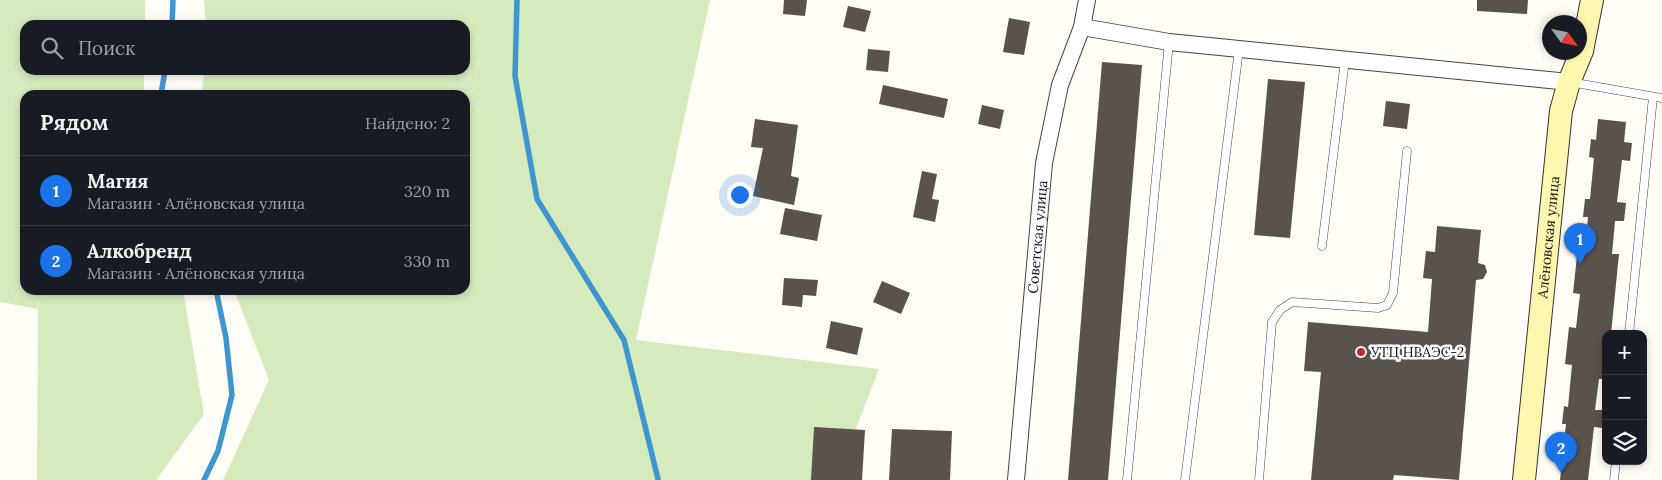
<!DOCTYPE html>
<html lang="ru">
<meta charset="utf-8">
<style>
:root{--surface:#171b24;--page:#242831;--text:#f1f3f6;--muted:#9ea1a6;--line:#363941;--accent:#1a73e8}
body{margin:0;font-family:Lora,serif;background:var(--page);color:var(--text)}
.controls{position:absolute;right:15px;bottom:15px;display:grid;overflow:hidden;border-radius:10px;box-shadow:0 2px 8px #0003}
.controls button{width:45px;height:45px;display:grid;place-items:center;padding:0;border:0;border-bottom:1px solid var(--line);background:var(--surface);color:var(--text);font:25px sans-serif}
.compass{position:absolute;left:1542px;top:15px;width:45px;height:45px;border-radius:50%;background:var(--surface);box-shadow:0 2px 8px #0003;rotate:123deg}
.you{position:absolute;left:739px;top:194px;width:18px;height:18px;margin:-12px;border:4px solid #fff;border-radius:50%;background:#1a73e8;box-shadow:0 0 0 8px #1a73e833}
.badge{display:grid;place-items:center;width:32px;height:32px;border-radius:50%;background:var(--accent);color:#fff;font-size:16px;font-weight:700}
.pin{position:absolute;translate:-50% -41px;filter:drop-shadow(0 1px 2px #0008)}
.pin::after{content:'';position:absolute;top:26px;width:18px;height:15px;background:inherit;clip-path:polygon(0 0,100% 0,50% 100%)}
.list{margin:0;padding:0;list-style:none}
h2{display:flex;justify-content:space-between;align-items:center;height:65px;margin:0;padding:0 20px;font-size:21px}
h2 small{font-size:16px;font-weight:400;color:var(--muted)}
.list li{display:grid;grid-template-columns:32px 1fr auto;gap:15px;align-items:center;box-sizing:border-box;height:70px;padding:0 20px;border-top:1px solid var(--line)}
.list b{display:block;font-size:19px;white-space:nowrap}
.list p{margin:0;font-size:16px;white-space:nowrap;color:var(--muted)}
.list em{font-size:16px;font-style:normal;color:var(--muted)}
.icon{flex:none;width:28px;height:28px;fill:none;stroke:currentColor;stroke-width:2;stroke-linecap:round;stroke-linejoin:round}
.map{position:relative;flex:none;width:1662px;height:480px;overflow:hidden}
.search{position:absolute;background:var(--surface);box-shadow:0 2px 8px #0003;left:20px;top:20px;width:450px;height:55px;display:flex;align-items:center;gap:12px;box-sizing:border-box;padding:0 18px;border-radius:15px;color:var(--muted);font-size:19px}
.panel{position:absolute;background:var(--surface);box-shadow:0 2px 8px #0003;left:20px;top:90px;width:450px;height:205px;border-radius:15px}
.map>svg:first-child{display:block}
.green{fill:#d5ebbd}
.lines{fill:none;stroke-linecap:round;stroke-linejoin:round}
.stream{stroke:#3f96cf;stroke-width:5.5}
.building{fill:#5a524d}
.lane-casing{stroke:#444;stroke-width:9}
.street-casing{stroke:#444;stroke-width:18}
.secondary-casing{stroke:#333;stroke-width:24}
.lane{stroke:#fff;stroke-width:8}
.street{stroke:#fff;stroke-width:16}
.secondary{stroke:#fff6b0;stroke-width:22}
.poi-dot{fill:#c4262e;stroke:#fff;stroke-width:2}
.labels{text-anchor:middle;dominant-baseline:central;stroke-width:5;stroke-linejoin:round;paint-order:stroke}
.street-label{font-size:14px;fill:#111;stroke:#fff}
.poi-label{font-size:14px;fill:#111;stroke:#fff;text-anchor:start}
</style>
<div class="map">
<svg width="1662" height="480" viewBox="0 0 1662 480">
<rect width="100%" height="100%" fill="#fffdf5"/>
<path class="green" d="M 0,0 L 145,0 L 145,25 L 25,25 L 25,70 L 144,70 L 144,95 L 25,95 L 25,290 L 183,290 L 204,414 L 156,480 L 37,480 L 38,309 L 0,302 Z
M 204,0 L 710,0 L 636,340 L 879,369 L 836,480 L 223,480 L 269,380 L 234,290 L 465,290 L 465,95 L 201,95 L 205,70 L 465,70 L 465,25 L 206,25 Z"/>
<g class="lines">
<path class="stream" d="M 517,0 L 515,76 L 537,199 L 624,340 L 658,479
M 172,25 L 173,0
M 161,95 L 165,70
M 204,480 L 218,451 L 232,395 L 226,338 L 216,290"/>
</g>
<path class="building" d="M 784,0 L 807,0 L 805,16 L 783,14 Z
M 1477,0 L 1528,0 L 1527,14 L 1477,11 Z
M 848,6 L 871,11 L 865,32 L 843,27 Z
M 1009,18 L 1030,22 L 1024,55 L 1003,52 Z
M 868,49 L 890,51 L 888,72 L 866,70 Z
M 1102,62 L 1142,65 L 1108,480 L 1068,480 Z
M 1268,79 L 1305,82 L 1290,238 L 1254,235 Z
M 883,85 L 948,99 L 944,118 L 879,104 Z
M 1386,101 L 1410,104 L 1407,129 L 1383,126 Z
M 982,105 L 1004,110 L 1000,129 L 978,124 Z
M 755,119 L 798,125 L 791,176 L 799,178 L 794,205 L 753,196 L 763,148 L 751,147 Z
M 1598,119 L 1626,122 L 1624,142 L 1632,143 L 1630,161 L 1622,160 L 1617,202 L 1626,203 L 1624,221 L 1615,221 L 1612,254 L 1619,254 L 1611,334 L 1606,334 L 1606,379 L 1599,379 L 1595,410 L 1605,410 L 1603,428 L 1594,427 L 1588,480 L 1560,480 L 1566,424 L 1562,424 L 1564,406 L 1568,407 L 1572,365 L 1565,364 L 1569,327 L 1576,328 L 1580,294 L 1573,293 L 1577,256 L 1584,257 L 1588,217 L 1583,217 L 1585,199 L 1590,199 L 1594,158 L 1589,157 L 1591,139 L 1596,140 Z
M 922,171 L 937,174 L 932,199 L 939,200 L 935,222 L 913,217 Z
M 785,208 L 822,215 L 817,241 L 780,234 Z
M 1437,226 L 1481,230 L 1478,263 L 1485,265 L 1487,272 L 1483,279 L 1476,280 L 1459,480 L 1394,475 L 1393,480 L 1311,480 L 1321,372 L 1304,371 L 1308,322 L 1428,332 L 1432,279 L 1423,278 L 1426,251 L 1435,252 Z
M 784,278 L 818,280 L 816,296 L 803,295 L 802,307 L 782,305 Z
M 882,281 L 910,293 L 901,314 L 873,302 Z
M 831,321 L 863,328 L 857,355 L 826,348 Z
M 814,427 L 865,430 L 862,480 L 811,480 Z
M 892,429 L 952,431 L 950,480 L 889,480 Z"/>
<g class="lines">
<g class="lane-casing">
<path id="lane" d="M 1570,82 L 1662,98
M 1322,246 L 1345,60
M 1629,334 L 1653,97
M 1127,480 L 1169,42
M 1185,480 L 1239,49
M 1259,480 L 1272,322 L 1280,310 L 1292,302 L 1378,308 L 1387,305 L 1393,293 L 1407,151
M 1614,480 L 1616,461"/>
</g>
<g class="street-casing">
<g id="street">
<path d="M 1082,27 L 1169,42 L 1569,82"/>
<path id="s1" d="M 1016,480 L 1044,163 L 1060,85 L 1082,27 L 1087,0"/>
</g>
</g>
<g class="secondary-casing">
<g id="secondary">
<path id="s2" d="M 1524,480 L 1561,111 L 1569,82 L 1582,51 L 1592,0"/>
</g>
</g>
<use href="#lane" class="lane"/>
<use href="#street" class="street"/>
<use href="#secondary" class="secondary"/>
</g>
<circle class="poi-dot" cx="1361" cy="352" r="5"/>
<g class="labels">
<g class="street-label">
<text stroke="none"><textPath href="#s1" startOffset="244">Советская улица</textPath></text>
<text stroke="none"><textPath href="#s2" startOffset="244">Алёновская улица</textPath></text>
</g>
<g class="poi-label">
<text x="1371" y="352">УТЦ НВАЭС-2</text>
</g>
</g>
</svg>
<div class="controls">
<button>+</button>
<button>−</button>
<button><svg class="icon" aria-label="layers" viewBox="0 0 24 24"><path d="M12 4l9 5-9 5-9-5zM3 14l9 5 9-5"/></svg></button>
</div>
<svg class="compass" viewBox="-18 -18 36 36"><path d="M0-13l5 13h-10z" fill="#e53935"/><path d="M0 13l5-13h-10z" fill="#9ea1a6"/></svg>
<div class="you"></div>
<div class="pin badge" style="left:1580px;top:264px">1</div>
<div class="pin badge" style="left:1561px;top:473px">2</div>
<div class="search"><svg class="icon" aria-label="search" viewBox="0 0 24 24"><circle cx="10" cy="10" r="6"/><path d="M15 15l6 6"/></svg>Поиск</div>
<section class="panel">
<h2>Рядом<small>Найдено: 2</small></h2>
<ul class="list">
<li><span class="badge">1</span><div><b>Магия</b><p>Магазин · Алёновская улица</p></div><em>320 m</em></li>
<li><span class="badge">2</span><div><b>Алкобренд</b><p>Магазин · Алёновская улица</p></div><em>330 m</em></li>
</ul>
</section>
</div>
